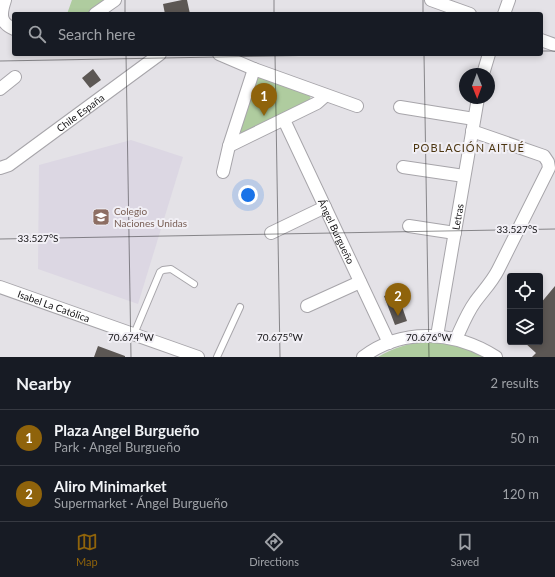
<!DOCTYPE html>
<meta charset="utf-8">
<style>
:root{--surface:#171b24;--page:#242831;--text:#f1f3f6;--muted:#9ea1a6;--line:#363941;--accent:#8f630b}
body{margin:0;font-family:Lato,sans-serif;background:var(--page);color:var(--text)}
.controls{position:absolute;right:12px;bottom:12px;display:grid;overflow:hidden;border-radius:4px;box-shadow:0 2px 6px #0003}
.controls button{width:36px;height:36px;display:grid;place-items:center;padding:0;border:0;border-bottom:1px solid var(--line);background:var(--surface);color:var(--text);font:20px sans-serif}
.compass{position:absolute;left:459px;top:68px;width:36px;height:36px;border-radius:50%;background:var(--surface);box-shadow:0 2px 6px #0003;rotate:179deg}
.you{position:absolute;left:248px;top:195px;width:14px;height:14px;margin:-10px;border:3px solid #fff;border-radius:50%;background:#1a73e8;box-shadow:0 0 0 6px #1a73e833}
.badge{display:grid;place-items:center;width:26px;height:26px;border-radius:50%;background:var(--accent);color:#fff;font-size:13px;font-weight:700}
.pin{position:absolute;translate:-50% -33px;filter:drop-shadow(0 1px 2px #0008)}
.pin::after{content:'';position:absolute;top:21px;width:14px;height:12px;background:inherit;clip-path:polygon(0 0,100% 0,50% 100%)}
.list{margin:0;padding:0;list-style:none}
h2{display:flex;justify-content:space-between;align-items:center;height:52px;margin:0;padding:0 16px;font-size:17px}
h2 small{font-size:13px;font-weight:400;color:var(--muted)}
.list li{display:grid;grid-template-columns:26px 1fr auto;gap:12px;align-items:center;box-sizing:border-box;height:56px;padding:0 16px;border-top:1px solid var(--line)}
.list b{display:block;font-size:15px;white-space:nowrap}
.list p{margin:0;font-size:13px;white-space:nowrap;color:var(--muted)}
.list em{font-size:13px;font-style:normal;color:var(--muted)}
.icon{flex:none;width:22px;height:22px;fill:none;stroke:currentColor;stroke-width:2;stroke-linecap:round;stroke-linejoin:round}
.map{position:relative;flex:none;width:555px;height:357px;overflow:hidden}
.search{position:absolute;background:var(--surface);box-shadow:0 2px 6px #0003;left:12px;right:12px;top:12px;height:44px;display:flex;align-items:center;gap:10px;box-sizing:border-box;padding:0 14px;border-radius:4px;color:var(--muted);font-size:15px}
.sheet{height:164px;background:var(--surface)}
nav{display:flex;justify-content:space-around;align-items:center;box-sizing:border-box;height:56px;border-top:1px solid var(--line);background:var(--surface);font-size:11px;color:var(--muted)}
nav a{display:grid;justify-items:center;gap:2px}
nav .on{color:var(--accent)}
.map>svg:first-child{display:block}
.built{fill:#dcd7e3}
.green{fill:#afcc9f}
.building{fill:#5c5754}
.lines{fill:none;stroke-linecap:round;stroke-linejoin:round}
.lane-casing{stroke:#a7a5aa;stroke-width:8}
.street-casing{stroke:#a7a5aa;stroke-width:14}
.lane{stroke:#fff;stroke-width:6}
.street{stroke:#fff;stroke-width:12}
.ticks{fill:none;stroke:#151416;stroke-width:1;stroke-opacity:0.45}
.labels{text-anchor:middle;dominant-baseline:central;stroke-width:4;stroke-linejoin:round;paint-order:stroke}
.street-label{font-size:10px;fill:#151416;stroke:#f1eff5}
.education-label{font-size:10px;fill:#785e54;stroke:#f1eff5;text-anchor:start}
.neighbourhood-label{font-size:11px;letter-spacing:1px;fill:#4c3611;stroke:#f1eff5}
.ticks-label{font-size:10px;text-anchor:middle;fill:#151416;stroke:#f1eff5;stroke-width:4;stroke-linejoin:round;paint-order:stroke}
</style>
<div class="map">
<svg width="555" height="357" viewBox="0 0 555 357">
<rect width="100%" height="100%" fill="#e4e2e7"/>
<path class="built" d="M 131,140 L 183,157 L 138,304 L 38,269 L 39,165 Z"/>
<path class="green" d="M 72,0 L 105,0 L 86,14 L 67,14 Z
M 261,77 L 310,94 L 311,104 L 243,137 L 239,129 L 256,79 Z
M 426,342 C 446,343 466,347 483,357 L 378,357 C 393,348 409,343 426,342 Z"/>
<path class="building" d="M 182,0 L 187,0 L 190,14 L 165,14 L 163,4 Z
M 93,69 L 101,80 L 90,88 L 82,78 Z
M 555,286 L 555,357 L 532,357 L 536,353 L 524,342 L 540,342 L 540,304 Z
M 397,292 L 407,321 L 395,325 L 384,296 Z
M 98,346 L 125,356 L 125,357 L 94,357 Z"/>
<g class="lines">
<g class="lane-casing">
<path id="lane" d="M 134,334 L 160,272 L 163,270 L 171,269 L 194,284
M 217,357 L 240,307"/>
</g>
<g class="street-casing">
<g id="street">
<path d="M 5,0 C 0,15 0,23 14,29"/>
<path d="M 431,0 L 470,14"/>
<path d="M 95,14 L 115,0"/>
<path d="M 504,14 L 509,0"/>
<path d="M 541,40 L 555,45"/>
<path d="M 219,54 L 254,69 L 357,106"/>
<path d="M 483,74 L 489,54"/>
<path d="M 0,89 L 15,77"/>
<path d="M 400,107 L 474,119"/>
<path id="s1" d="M 284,120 L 389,343"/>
<path d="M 229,146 L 317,103 L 325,96"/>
<path d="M 403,167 L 464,176"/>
<path id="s2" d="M 0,168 L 9,165 L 160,54"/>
<path d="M 223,172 L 229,146 L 254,69"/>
<path d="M 409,226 L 455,233"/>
<path d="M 271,233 L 325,207"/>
<path id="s3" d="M 0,287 L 198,357"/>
<path d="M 307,306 L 360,282"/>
<path id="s4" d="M 437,336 L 478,98"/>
<path d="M 456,339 C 462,326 467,313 475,302 C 483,291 492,282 498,270 L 549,168 L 548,162 L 544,156 L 472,131"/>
<path d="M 363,357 C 403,327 455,331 496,357"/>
</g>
</g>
<use href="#lane" class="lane"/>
<use href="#street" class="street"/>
</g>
<path class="ticks" d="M 125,0 L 125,14M 274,0 L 274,14M 423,0 L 423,14M 541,51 L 555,51M 126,54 L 131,357M 275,54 L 280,357M 424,54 L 429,357M 0,61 L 381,54M 0,239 L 555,229"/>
<defs>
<g id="school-square" transform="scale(0.9)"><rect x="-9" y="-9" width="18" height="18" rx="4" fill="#8d6e63" stroke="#f1eff5"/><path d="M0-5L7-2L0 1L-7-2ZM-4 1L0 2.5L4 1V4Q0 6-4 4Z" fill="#fff"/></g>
</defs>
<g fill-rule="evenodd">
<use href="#school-square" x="101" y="217"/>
</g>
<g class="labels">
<g class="street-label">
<text stroke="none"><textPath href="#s2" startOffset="98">Chile España</textPath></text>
<text stroke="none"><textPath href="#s4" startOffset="121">Letras</textPath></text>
<text stroke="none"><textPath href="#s1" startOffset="123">Ángel Burgueño</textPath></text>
<text stroke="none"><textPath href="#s3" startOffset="57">Isabel La Católica</textPath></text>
</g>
<g class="education-label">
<text x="114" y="211">Colegio<tspan x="114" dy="12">Naciones Unidas</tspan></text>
</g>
<g class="neighbourhood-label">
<text x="469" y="147">POBLACIÓN AITUÉ</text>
</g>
</g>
<g class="ticks-label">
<text x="517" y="233">33.527°S</text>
<text x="38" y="242">33.527°S</text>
<text x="131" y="341">70.674°W</text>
<text x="280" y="341">70.675°W</text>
<text x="429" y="341">70.676°W</text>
</g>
</svg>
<div class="controls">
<button><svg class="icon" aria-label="locate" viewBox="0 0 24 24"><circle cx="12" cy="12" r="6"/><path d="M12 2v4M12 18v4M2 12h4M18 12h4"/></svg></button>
<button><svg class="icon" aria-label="layers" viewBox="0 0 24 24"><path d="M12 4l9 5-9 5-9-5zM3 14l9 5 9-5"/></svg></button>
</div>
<svg class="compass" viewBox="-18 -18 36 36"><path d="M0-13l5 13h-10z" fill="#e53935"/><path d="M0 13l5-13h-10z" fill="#9ea1a6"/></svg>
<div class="you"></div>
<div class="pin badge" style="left:264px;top:116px">1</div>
<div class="pin badge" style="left:398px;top:316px">2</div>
<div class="search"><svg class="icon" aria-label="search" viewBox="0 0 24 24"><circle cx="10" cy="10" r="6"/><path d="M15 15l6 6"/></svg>Search here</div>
</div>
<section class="sheet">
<h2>Nearby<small>2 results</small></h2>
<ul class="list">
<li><span class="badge">1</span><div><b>Plaza Angel Burgueño</b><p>Park · Angel Burgueño</p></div><em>50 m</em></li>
<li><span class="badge">2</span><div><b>Aliro Minimarket</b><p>Supermarket · Ángel Burgueño</p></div><em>120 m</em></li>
</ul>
</section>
<nav>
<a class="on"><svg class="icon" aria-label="map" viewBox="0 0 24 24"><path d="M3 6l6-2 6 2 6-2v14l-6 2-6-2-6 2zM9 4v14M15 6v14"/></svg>Map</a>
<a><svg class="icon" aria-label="directions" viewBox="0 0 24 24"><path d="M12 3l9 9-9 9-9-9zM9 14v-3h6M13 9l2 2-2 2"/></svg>Directions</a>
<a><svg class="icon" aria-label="saved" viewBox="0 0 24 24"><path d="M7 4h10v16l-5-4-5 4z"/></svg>Saved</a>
</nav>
